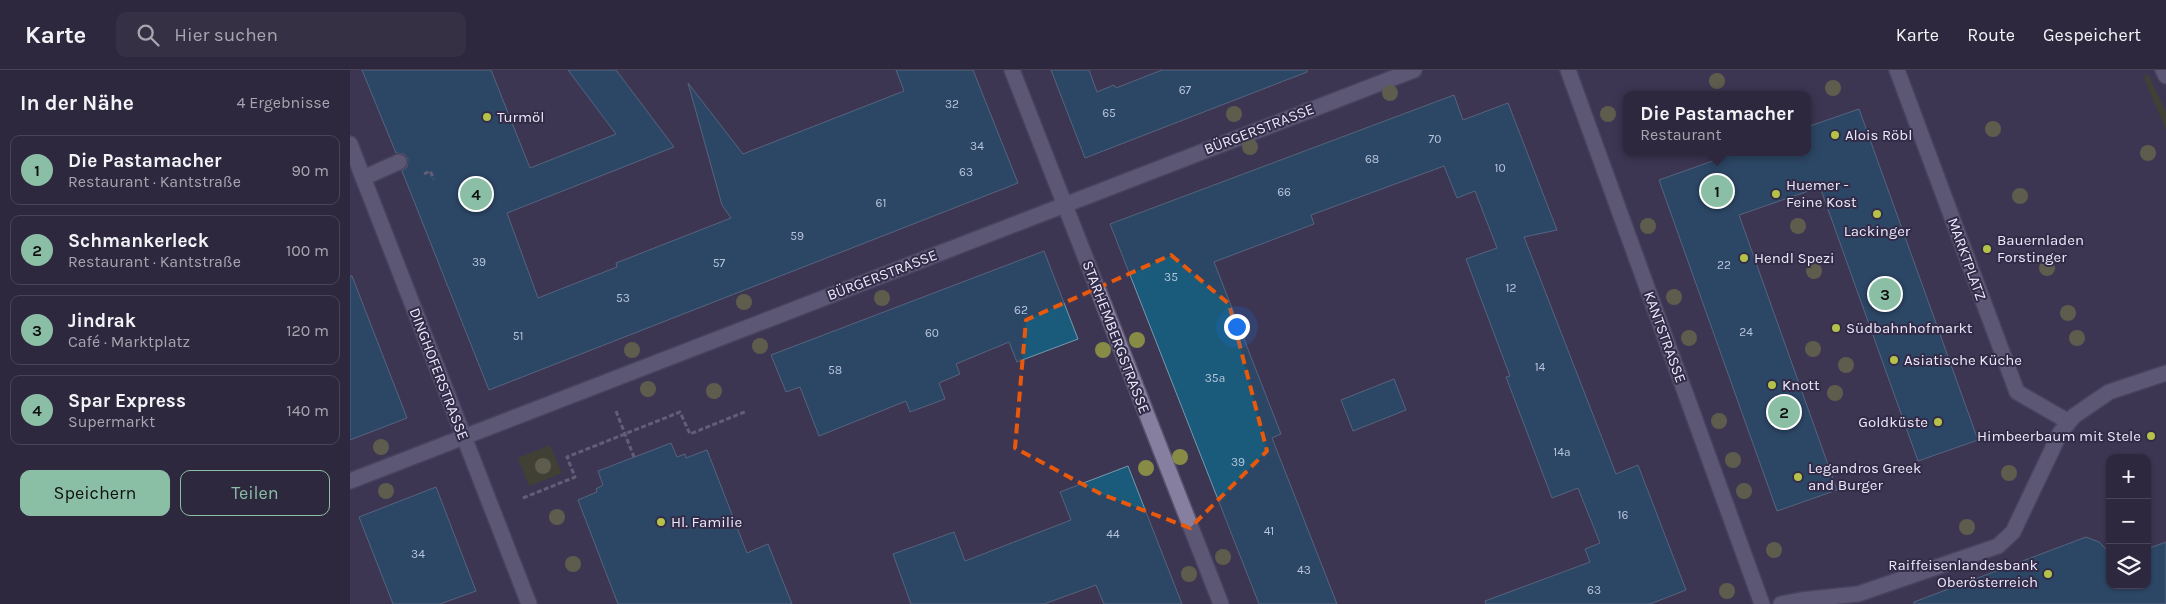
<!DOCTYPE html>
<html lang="de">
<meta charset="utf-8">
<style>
:root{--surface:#2e283e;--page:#363045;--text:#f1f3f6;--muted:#a7a6b0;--line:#494458;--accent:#8abfa5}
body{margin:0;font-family:Karla,sans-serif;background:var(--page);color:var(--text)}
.controls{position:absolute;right:15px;bottom:15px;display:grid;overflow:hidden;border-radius:10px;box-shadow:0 1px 4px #0004}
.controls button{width:45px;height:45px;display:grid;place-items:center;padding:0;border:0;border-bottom:1px solid var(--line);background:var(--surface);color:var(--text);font:25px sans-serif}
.you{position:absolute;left:886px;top:256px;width:18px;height:18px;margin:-12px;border:4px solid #fff;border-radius:50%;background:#1a73e8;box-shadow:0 0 0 8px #1a73e833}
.badge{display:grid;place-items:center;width:32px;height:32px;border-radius:50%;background:var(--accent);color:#111;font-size:16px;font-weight:700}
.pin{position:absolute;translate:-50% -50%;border:2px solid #fff;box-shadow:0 1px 5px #0006}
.popup{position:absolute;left:1273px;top:21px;width:188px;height:65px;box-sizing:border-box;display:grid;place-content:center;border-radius:10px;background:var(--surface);filter:drop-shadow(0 1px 4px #0005);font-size:16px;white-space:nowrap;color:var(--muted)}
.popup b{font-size:19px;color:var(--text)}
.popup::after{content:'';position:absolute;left:50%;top:100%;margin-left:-10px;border:10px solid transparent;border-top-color:var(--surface)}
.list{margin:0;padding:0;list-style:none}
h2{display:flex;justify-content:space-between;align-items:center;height:65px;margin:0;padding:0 20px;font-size:21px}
h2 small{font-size:16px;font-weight:400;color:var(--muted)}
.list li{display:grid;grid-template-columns:32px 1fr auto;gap:15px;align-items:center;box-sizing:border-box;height:70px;margin:0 10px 10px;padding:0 10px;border:1px solid var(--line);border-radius:10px}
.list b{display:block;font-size:19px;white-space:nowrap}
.list p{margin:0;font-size:16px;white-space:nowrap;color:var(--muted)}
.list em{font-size:16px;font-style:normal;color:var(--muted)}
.actions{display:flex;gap:10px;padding:15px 20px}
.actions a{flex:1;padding:11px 0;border:1px solid var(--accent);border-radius:10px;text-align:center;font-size:18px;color:var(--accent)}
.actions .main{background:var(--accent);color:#111}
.icon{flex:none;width:28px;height:28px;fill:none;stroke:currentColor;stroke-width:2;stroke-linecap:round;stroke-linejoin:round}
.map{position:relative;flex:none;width:1816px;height:534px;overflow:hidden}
header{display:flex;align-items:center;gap:30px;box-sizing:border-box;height:70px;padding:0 25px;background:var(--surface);border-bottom:1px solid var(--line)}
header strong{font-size:24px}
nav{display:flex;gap:28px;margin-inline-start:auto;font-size:18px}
.search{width:350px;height:45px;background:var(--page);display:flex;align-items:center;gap:12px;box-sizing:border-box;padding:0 18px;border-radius:10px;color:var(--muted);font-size:19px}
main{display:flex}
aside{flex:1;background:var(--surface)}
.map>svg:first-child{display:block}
.green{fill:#474c10}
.building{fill:#1a5a7a;stroke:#7599ae}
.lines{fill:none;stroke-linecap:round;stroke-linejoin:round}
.lane-casing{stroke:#58526b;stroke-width:18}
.street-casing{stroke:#58526b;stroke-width:18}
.secondary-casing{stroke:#58526b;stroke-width:18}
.path{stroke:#928da5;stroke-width:3;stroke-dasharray:5 2.5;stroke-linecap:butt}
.lane{stroke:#867fa0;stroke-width:15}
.street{stroke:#867fa0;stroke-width:15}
.secondary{stroke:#867fa0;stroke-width:15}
.tree{fill:#878b46}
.marked{fill:none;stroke:#e8590c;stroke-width:4;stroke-dasharray:10 6;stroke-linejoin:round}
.poi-dot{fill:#b5c249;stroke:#332c48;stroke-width:2}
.labels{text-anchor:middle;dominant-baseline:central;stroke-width:4;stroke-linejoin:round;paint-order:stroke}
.number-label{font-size:12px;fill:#b8c5dc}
.poi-label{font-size:15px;fill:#ece9fc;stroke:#332c48;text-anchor:start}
.street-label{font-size:15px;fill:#ece9fc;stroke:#332c48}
</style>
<header>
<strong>Karte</strong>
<div class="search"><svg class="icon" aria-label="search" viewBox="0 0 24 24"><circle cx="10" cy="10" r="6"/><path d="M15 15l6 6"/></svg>Hier suchen</div>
<nav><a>Karte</a><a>Route</a><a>Gespeichert</a></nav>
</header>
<main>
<aside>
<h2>In der Nähe<small>4 Ergebnisse</small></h2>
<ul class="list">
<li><span class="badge">1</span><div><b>Die Pastamacher</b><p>Restaurant · Kantstraße</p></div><em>90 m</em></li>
<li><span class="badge">2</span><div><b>Schmankerleck</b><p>Restaurant · Kantstraße</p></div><em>100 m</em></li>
<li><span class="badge">3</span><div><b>Jindrak</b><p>Café · Marktplatz</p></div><em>120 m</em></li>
<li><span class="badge">4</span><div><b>Spar Express</b><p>Supermarkt</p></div><em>140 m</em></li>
</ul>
<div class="actions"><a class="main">Speichern</a><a>Teilen</a></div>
</aside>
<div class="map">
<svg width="1816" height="534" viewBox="0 0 1816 534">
<rect width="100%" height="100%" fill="#3d3653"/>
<path class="green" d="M 1798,4 L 1816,42 L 1816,60 L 1795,10 L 1795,5 Z
M 200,375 L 212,403 L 179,416 L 168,388 Z"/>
<path class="building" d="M 12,0 L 141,0 L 180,98 L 266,64 L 218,0 L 266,0 L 324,77 L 157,143 L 188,228 L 267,197 L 266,193 L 381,148 L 372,135 L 338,13 L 393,84 L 554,21 L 546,0 L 623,0 L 668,113 L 139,320 L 52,101 L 57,97 L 58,89 L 54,84 L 46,83 Z
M 701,0 L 739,0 L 747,22 L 764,15 L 766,18 L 812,0 L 957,0 L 957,2 L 735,88 Z
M 1104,25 L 1113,50 L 1158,33 L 1207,160 L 1174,167 L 1266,404 L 1288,395 L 1336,520 L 1300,534 L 1136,534 L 1135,531 L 1240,492 L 1235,479 L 1250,473 L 1228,418 L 1202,428 L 1156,307 L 1160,306 L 1116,189 L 1147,178 L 1125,121 L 1107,128 L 1094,96 L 961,145 L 964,154 L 864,192 L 931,364 L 922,368 L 987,534 L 909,534 L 760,154 Z
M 1509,39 L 1628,370 L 1568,391 L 1470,117 L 1389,145 L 1487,420 L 1427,441 L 1309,110 L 1388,82 L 1457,82 L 1457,57 Z
M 694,181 L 728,269 L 667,292 L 659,272 L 606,294 L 610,304 L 589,313 L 595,329 L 560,342 L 556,331 L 469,366 L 450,317 L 436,322 L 421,285 Z
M 0,206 L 2,206 L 57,348 L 0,370 Z
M 1044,309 L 1056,340 L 1003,361 L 991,330 Z
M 321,373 L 327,387 L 335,384 L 336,388 L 357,380 L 397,483 L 418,474 L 442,534 L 268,534 L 228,430 L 247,422 L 246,419 L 253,415 L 248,401 Z
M 778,396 L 832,534 L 754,534 L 746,515 L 694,534 L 561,534 L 543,484 L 604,462 L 615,491 L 721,450 L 710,422 Z
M 86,417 L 126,521 L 90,534 L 43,534 L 9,447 Z
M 1736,467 L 1749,472 L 1760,483 L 1760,515 L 1797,515 L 1797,479 L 1816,472 L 1816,534 L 1564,534 L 1564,532 Z"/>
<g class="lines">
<g class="lane-casing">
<path id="lane" d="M 13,108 L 49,92"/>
</g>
<g class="street-casing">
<path id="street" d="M 662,0 L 871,534
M 1218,0 L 1412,534
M 1547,0 L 1667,322 L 1719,352
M 0,411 L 1064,0
M 1431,534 L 1451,530 L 1508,524 L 1648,476 L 1663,462 L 1710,363 L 1724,346 L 1759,322 L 1816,303"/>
</g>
<g class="secondary-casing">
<path id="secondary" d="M 1813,0 L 1816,6
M 0,74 L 179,534"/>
</g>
<path class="path" d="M 74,104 L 80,101 L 84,109
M 266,341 L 284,387
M 173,428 L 225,407 L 217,387 L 330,342 L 340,364 L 397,341"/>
<use href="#lane" class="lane"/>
<use href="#street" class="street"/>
<use href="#secondary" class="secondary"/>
</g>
<g class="tree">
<circle cx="1367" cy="11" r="8"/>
<circle cx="1483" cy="18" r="8"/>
<circle cx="1040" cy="23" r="8"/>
<circle cx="884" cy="44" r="8"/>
<circle cx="1258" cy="44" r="8"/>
<circle cx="1643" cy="59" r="8"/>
<circle cx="900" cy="77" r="8"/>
<circle cx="1798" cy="83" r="8"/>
<circle cx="1670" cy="126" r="8"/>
<circle cx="1298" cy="156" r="8"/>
<circle cx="1448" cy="156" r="8"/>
<circle cx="1697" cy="198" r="8"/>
<circle cx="1464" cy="201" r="8"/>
<circle cx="1324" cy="227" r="8"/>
<circle cx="532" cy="228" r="8"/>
<circle cx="394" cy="232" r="8"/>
<circle cx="1718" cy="243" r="8"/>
<circle cx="1339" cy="268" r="8"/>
<circle cx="1727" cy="268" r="8"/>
<circle cx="787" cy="270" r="8"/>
<circle cx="410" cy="276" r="8"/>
<circle cx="1463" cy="279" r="8"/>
<circle cx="282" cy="280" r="8"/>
<circle cx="753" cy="280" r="8"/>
<circle cx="1496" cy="295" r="8"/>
<circle cx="298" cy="319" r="8"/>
<circle cx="364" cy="321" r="8"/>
<circle cx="1485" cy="323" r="8"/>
<circle cx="1369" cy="351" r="8"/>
<circle cx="31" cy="377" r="8"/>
<circle cx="830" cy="387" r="8"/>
<circle cx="1383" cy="390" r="8"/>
<circle cx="193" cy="396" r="8"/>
<circle cx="796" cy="398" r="8"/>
<circle cx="1659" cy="403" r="8"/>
<circle cx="36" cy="421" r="8"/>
<circle cx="1394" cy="421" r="8"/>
<circle cx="207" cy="447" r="8"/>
<circle cx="1617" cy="457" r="8"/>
<circle cx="1424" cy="480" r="8"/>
<circle cx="873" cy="487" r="8"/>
<circle cx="223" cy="494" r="8"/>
<circle cx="839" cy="504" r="8"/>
<circle cx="1377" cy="521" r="8"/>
</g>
<path d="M0 0H1816V534H0ZM 821,185 L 879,234 L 917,381 L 840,458 L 751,424 L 665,378 L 676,250 Z" fill="#3d3653" fill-opacity=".55" fill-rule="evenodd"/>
<path class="marked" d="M 821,185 L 879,234 L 917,381 L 840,458 L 751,424 L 665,378 L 676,250 Z"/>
<g class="poi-dot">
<circle cx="137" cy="47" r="5"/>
<circle cx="1485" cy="65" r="5"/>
<circle cx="1426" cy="124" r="5"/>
<circle cx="1527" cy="144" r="5"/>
<circle cx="1637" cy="179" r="5"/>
<circle cx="1394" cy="188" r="5"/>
<circle cx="1486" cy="258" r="5"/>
<circle cx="1544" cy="290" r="5"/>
<circle cx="1422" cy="315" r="5"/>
<circle cx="1588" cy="352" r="5"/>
<circle cx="1801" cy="366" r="5"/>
<circle cx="1448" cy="407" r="5"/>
<circle cx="311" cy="452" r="5"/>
<circle cx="1698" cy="504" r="5"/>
</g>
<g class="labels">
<g class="number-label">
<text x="835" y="20">67</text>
<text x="602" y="34">32</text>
<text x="759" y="43">65</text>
<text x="1085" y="69">70</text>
<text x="627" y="76">34</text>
<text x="1022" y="89">68</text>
<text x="1150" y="98">10</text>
<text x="616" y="102">63</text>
<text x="934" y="122">66</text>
<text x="531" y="133">61</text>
<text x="447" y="166">59</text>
<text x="129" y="192">39</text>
<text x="369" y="193">57</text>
<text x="1374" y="195">22</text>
<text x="821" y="207">35</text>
<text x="1161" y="218">12</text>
<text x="273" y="228">53</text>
<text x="671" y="240">62</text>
<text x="1396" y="262">24</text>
<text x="582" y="263">60</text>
<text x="168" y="266">51</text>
<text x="1190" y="297">14</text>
<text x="485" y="300">58</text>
<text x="865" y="308">35a</text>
<text x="1212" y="382">14a</text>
<text x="888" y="392">39</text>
<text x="1273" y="445">16</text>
<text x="919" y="461">41</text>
<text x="763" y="464">44</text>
<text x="68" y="484">34</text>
<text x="954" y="500">43</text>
<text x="1244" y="520">63</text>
</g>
<g class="poi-label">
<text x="147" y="47">Turmöl</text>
<text x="1495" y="65">Alois Röbl</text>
<text x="1436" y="115">Huemer -<tspan x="1436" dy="17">Feine Kost</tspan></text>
<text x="1527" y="161" text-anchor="middle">Lackinger</text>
<text x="1647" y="170">Bauernladen<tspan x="1647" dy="17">Forstinger</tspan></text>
<text x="1404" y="188">Hendl Spezi</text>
<text x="1496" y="258">Südbahnhofmarkt</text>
<text x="1554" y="290">Asiatische Küche</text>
<text x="1432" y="315">Knott</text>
<text x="1578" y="352" text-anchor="end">Goldküste</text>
<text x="1791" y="366" text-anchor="end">Himbeerbaum mit Stele</text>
<text x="1458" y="398">Legandros Greek<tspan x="1458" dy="17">and Burger</tspan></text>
<text x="321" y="452">Hl. Familie</text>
<text x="1688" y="495" text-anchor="end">Raiffeisenlandesbank<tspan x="1688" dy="17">Oberösterreich</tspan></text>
</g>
<g class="street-label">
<text transform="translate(909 59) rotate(-21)">BÜRGERSTRASSE</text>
<text transform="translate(1617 189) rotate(70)">MARKTPLATZ</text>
<text transform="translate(532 205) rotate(-21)">BÜRGERSTRASSE</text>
<text transform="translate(766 267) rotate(69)">STARHEMBERGSTRASSE</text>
<text transform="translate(1315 267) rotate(70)">KANTSTRASSE</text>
<text transform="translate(89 304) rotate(69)">DINGHOFERSTRASSE</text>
</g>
</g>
</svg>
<div class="controls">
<button>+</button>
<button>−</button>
<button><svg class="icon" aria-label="layers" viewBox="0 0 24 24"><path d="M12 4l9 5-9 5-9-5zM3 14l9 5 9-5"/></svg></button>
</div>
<div class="you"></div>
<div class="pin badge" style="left:1367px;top:121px">1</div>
<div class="popup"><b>Die Pastamacher</b>Restaurant</div>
<div class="pin badge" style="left:1434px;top:342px">2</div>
<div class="pin badge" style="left:1535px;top:224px">3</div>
<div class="pin badge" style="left:126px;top:124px">4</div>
</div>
</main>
